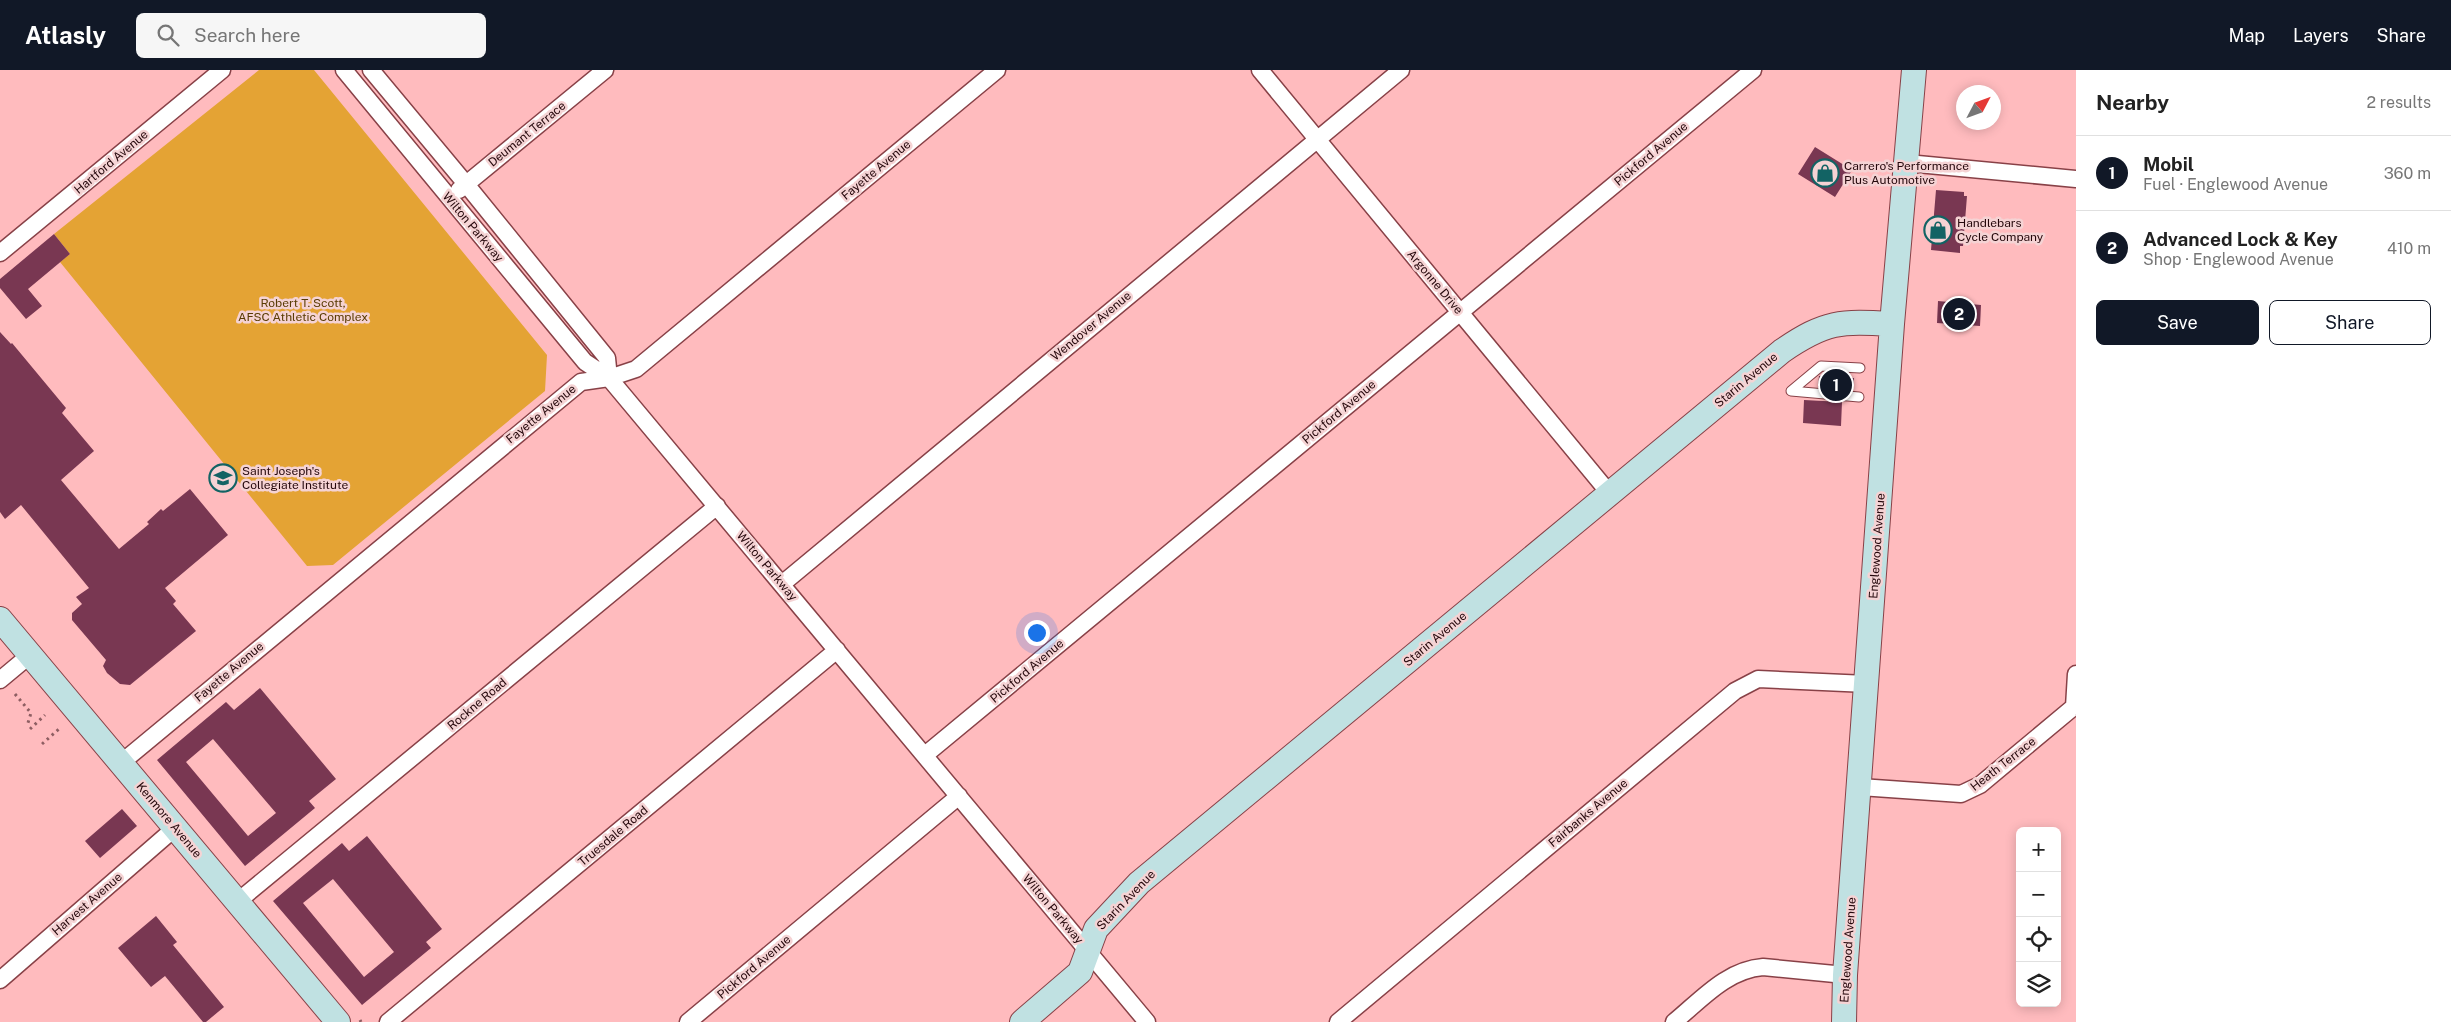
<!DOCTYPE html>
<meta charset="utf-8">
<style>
:root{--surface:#fff;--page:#f6f6f6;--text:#222;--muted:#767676;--line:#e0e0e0;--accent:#111827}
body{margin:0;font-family:"Public Sans",sans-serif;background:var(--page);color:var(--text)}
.controls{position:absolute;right:15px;bottom:15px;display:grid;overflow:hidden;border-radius:8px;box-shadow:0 2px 12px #0003}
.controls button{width:45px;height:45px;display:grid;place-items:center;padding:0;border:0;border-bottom:1px solid var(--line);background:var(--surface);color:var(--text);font:25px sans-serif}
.compass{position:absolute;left:1956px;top:15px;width:45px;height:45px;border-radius:50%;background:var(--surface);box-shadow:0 2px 12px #0003;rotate:49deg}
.you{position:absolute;left:1036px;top:562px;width:18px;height:18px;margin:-12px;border:4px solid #fff;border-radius:50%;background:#1a73e8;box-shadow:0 0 0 8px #1a73e833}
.badge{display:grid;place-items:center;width:32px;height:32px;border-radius:50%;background:var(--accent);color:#fff;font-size:16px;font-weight:700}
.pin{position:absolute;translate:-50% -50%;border:2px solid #fff;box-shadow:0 1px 5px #0006}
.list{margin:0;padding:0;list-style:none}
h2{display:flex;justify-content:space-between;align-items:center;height:65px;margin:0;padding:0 20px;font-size:21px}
h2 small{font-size:16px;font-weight:400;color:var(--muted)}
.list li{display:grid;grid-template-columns:32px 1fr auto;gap:15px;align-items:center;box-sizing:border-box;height:75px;padding:0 20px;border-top:1px solid var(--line)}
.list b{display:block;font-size:19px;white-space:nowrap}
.list p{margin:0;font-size:16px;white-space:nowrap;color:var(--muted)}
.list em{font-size:16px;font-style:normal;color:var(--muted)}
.actions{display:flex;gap:10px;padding:15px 20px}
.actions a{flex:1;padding:11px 0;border:1px solid var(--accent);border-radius:8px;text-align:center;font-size:18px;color:var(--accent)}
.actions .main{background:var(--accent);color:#fff}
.icon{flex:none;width:28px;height:28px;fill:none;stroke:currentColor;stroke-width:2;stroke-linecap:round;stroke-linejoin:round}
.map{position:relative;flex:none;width:2076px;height:952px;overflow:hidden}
header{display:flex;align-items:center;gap:30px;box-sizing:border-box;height:70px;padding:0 25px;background:var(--accent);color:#fff}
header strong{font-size:24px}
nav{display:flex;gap:28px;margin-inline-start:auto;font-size:18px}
.search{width:350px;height:45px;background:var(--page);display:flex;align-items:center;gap:12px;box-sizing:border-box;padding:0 18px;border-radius:8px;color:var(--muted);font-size:19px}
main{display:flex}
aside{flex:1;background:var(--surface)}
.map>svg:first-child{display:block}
.green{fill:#e4a334}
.building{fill:#793752;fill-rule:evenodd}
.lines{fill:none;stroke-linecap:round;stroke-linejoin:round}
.lane-casing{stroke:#884147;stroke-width:11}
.street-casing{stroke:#884147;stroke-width:19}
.secondary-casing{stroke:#884147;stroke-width:26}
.path{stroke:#8e5e62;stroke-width:3;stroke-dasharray:2.5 4;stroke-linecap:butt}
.lane{stroke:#fff;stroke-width:9}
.street{stroke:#fff;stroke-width:16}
.secondary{stroke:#c0e1e2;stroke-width:24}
.labels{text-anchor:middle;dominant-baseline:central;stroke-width:5;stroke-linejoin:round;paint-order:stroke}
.street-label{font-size:12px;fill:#24070b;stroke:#f5d3d4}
.poi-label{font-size:12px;fill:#24070b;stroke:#f5d3d4;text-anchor:start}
.park-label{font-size:12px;fill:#5a3c04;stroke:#f5d3d4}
</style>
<header>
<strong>Atlasly</strong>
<div class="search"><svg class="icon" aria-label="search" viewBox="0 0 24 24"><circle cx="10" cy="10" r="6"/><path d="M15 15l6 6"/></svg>Search here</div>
<nav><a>Map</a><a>Layers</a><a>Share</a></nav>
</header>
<main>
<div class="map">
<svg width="2076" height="952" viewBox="0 0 2076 952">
<rect width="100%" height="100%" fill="#ffbbbe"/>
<path class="green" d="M 259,0 L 314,0 L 547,285 L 545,321 L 333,495 L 307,496 L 60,192 L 70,184 L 54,164 Z"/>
<path class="building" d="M 1815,77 L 1852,100 L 1835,127 L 1798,104 Z
M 1936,120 L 1964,122 L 1964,126 L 1967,126 L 1963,176 L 1960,176 L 1960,183 L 1931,180 Z
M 54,164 L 70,184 L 28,219 L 42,236 L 26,249 L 0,218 L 0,209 Z
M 1938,231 L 1981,235 L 1980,256 L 1937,253 Z
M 0,262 L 11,274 L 12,273 L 66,338 L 62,343 L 94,381 L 61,410 L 119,479 L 149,454 L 147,452 L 161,439 L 163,441 L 190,419 L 228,465 L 165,518 L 176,531 L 173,534 L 196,561 L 130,615 L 120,614 L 107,603 L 103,596 L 106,590 L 72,550 L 72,543 L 82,534 L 76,527 L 89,518 L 21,435 L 5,449 L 0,442 Z
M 1819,306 L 1854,308 L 1853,320 L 1818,317 Z
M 1804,330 L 1842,332 L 1841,356 L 1803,353 Z
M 260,618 L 336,709 L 309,731 L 315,738 L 245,796 L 157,690 L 226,632 L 234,640 ZM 213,669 L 276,743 L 248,766 L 186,692 Z
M 122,739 L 137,756 L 100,788 L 85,771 Z
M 367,766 L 442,859 L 426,872 L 431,878 L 362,935 L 273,831 L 342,773 L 349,781 ZM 333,809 L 394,882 L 364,907 L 303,833 Z
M 156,846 L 177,872 L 173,875 L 224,937 L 206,952 L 203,952 L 165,906 L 151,917 L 118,878 Z"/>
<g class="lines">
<g class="lane-casing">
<path id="lane" d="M 1791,321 L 1821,296 L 1860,298
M 1791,321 L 1859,327"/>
</g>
<g class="street-casing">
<path id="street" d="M 344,0 L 585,292 L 609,308 L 1147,952
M 371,0 L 466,114 L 607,288 L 609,308
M 1260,0 L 1610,424
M 1907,93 L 2076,109
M 459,120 L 605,0
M 0,183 L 222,0
M 782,514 L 1401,0
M 0,610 L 30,585
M 2074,637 L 2076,604
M 925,685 L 1753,0
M 121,693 L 581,312 L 609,308 L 636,299 L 997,0
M 1860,717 L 1961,724 L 1980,715 L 2076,635
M 237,832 L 717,436
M 0,910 L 175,758
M 388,952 L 837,580
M 688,952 L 959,726
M 1338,952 L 1735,621 L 1758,609 L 1867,614
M 1674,952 C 1701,930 1726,900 1763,897 L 1845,905"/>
</g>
<g class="secondary-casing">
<path id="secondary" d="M 0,549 L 338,952
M 1022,952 L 1080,902 L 1096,859 L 1139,813 L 1782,281 C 1826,251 1840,251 1892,254
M 1844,952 L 1845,905 L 1892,254 L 1914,0"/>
</g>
<path class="path" d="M 15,624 L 31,643 L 27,656
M 30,659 L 45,645
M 42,674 L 59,659
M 360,950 L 361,952"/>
<use href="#lane" class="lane"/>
<use href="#street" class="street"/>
<use href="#secondary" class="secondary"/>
</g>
<defs>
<g id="shop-ring" transform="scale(1.4375)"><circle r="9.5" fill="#f5d3d4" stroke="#126364" stroke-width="1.5"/><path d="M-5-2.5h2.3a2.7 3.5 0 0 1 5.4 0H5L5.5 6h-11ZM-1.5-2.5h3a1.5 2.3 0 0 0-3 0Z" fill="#126364"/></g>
<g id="school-ring" transform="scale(1.4375)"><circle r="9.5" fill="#f5d3d4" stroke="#126364" stroke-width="1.5"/><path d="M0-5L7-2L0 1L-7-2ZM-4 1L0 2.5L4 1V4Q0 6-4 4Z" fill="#126364"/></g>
</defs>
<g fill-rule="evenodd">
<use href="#shop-ring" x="1825" y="103"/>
<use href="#shop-ring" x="1938" y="160"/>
<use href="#school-ring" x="223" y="408"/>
</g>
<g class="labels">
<g class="street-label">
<text transform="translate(527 64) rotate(-39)">Deumant Terrace</text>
<text transform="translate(1651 84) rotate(-40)">Pickford Avenue</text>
<text transform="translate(111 92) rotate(-40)">Hartford Avenue</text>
<text transform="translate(876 100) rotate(-40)">Fayette Avenue</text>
<text transform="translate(473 157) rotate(50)">Wilton Parkway</text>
<text transform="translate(1435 212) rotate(50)">Argonne Drive</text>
<text transform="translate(1091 256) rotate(-40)">Wendover Avenue</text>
<text transform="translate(1746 310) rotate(-40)">Starin Avenue</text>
<text transform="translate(1339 342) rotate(-40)">Pickford Avenue</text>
<text transform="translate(541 344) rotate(-39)">Fayette Avenue</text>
<text transform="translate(1877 476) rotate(-86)">Englewood Avenue</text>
<text transform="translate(767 496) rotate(50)">Wilton Parkway</text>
<text transform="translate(1435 569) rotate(-40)">Starin Avenue</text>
<text transform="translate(1027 601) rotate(-40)">Pickford Avenue</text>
<text transform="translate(229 602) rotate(-40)">Fayette Avenue</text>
<text transform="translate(477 634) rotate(-40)">Rockne Road</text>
<text transform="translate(2003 694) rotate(-38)">Heath Terrace</text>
<text transform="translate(1588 743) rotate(-40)">Fairbanks Avenue</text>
<text transform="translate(169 750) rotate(50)">Kenmore Avenue</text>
<text transform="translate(613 766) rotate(-40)">Truesdale Road</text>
<text transform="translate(1126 830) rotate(-46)">Starin Avenue</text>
<text transform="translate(87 834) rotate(-41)">Harvest Avenue</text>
<text transform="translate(1053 839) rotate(50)">Wilton Parkway</text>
<text transform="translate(1848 880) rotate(-86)">Englewood Avenue</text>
<text transform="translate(754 897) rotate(-40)">Pickford Avenue</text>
</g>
<g class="poi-label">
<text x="1844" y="96">Carrero's Performance<tspan x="1844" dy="14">Plus Automotive</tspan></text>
<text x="1957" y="153">Handlebars<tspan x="1957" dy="14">Cycle Company</tspan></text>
<text x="242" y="401">Saint Joseph's<tspan x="242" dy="14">Collegiate Institute</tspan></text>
</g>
<g class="park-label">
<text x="303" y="233">Robert T. Scott,<tspan x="303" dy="14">AFSC Athletic Complex</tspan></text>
</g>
</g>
</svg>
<div class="controls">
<button>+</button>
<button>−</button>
<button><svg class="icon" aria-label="locate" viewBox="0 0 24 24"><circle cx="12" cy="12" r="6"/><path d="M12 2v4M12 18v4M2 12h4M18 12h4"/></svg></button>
<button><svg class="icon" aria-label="layers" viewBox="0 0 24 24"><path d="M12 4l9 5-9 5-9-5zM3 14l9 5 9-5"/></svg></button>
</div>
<svg class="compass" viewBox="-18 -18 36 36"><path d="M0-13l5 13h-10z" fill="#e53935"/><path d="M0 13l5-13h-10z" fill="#767676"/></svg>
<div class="you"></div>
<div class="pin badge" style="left:1836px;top:315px">1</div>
<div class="pin badge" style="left:1959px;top:244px">2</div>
</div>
<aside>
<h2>Nearby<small>2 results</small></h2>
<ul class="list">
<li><span class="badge">1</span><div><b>Mobil</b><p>Fuel · Englewood Avenue</p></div><em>360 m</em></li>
<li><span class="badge">2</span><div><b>Advanced Lock &amp; Key</b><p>Shop · Englewood Avenue</p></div><em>410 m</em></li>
</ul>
<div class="actions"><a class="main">Save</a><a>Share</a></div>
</aside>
</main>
